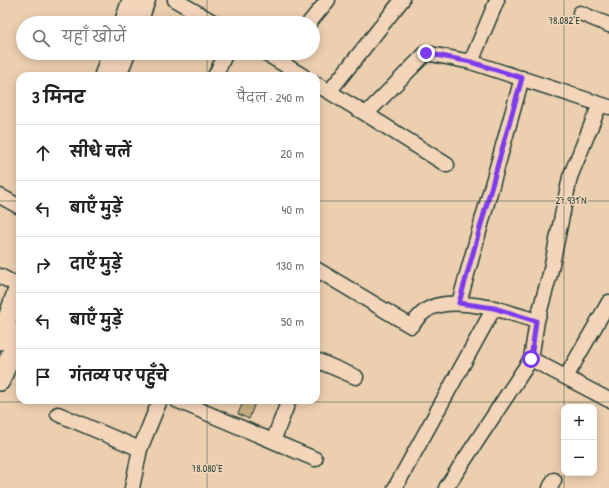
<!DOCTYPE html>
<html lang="hi">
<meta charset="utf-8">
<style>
:root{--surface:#fff;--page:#f6f6f6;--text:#222;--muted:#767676;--line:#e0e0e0}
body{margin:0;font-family:"Patrick Hand","Playpen Sans Deva",sans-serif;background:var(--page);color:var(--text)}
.controls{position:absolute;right:12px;bottom:12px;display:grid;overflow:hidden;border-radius:8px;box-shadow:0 2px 10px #0003}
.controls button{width:36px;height:36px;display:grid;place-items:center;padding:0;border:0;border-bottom:1px solid var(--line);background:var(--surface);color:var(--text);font:20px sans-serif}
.stop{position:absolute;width:12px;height:12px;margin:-9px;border:3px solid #7c3aed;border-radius:50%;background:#fff}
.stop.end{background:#7c3aed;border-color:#fff;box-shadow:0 1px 4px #0008}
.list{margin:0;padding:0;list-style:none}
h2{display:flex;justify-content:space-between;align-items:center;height:52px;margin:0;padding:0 16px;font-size:17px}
h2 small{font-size:13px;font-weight:400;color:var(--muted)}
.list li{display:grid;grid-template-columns:26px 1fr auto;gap:12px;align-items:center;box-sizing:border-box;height:56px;padding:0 16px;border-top:1px solid var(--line)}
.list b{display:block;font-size:15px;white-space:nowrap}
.list em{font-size:13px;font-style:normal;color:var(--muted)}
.icon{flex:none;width:22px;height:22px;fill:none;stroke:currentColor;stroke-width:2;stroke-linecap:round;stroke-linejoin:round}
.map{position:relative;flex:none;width:609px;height:488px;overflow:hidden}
.search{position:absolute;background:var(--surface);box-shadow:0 2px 10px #0003;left:16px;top:16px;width:304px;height:44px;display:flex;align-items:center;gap:10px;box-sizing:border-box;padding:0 14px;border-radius:22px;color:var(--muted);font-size:15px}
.panel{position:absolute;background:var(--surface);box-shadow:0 2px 10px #0003;left:16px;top:72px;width:304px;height:332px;border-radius:12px}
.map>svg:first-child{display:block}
.building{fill:#c6ae81;stroke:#1f3d34}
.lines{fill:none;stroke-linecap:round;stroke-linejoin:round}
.street-casing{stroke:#1f3d34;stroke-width:17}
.secondary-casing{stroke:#1f3d34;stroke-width:22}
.street{stroke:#f3d5b9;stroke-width:14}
.secondary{stroke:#f3d5b9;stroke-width:19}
.route{stroke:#7c3aed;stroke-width:5}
.ticks{fill:none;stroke:#1f3d34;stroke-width:1;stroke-opacity:0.45}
.ticks-label{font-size:10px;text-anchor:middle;fill:#1f3d34;stroke:#f3d5b9;stroke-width:3;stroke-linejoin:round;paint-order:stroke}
</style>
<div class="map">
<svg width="609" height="488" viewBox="0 0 609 488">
<rect width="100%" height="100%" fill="#eccfaf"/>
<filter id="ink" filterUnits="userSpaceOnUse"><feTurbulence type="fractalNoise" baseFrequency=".025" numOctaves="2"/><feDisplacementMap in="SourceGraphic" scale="8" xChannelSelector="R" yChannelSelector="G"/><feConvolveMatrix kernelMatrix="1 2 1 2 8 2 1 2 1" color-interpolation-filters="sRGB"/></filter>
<g filter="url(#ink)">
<path class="building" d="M 244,400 L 256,400 L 249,419 L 238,414 Z"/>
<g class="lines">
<g class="street-casing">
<path id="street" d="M 175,0 L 215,23
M 580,13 L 609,25
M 140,23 L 148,0
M 309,23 L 328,0
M 265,53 L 303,76
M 471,62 L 497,0
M 119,76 L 128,53
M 215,76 L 226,53
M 316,84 L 366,114 L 426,53 L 471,62 L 609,107
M 329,92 L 402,0
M 366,114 L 447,165
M 0,196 L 20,207
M 316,269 L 411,326 C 415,321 419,316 424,312 C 441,298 474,305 494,308
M 0,276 L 19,286
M 459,303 L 522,78
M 531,359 L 537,321 L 550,274 L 570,177 L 600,104
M 316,360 L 356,377
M 566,377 L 609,302
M 176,400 L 315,459
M 58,414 L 140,449
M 273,441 L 289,400
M 132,488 L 140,449 L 160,400
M 395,488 L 494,308 L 537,321
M 446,488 L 531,359 L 609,400
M 550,488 L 554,480"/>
</g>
<g class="secondary-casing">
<path id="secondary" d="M 124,23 L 132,0
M 104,76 L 112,53
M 0,340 L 20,284
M 0,381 L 20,333"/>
</g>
<use href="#street" class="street"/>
<use href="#secondary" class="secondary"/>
</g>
</g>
<g class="lines" filter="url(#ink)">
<path class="route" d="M 426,53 L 471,62 L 522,78 L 459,303 L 494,308 L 536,321 L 531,359"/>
</g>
<path class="ticks" d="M 207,0 L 207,23M 564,0 L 564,407M 207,53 L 207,76M 0,201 L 20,201M 316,201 L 609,201M 207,400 L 207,488M 0,402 L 609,402M 564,473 L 564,488"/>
<g class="ticks-label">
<text x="564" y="24">78.082°E</text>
<text x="571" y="204">27.931°N</text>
<text x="207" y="472">78.080°E</text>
</g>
</svg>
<div class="controls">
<button>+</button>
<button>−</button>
</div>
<div class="stop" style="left:531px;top:359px"></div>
<div class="stop end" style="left:426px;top:53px"></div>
<div class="search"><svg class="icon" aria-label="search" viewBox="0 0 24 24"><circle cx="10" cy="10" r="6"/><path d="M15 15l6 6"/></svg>यहाँ खोजें</div>
<section class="panel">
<h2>3 मिनट<small>पैदल · 240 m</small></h2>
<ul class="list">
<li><svg class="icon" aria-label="ahead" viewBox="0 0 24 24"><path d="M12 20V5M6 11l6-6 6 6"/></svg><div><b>सीधे चलें</b></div><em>20 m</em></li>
<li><svg class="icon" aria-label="left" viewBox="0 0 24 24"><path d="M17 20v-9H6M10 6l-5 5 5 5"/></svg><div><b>बाएँ मुड़ें</b></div><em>40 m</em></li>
<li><svg class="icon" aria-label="right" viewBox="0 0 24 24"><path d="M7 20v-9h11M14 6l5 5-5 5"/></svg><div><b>दाएँ मुड़ें</b></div><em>130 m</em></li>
<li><svg class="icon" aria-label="left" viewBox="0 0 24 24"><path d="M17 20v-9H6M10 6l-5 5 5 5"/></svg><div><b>बाएँ मुड़ें</b></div><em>50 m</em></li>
<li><svg class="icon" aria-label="arrive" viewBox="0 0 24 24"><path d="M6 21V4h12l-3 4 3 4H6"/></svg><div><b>गंतव्य पर पहुँचे</b></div></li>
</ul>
</section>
</div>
